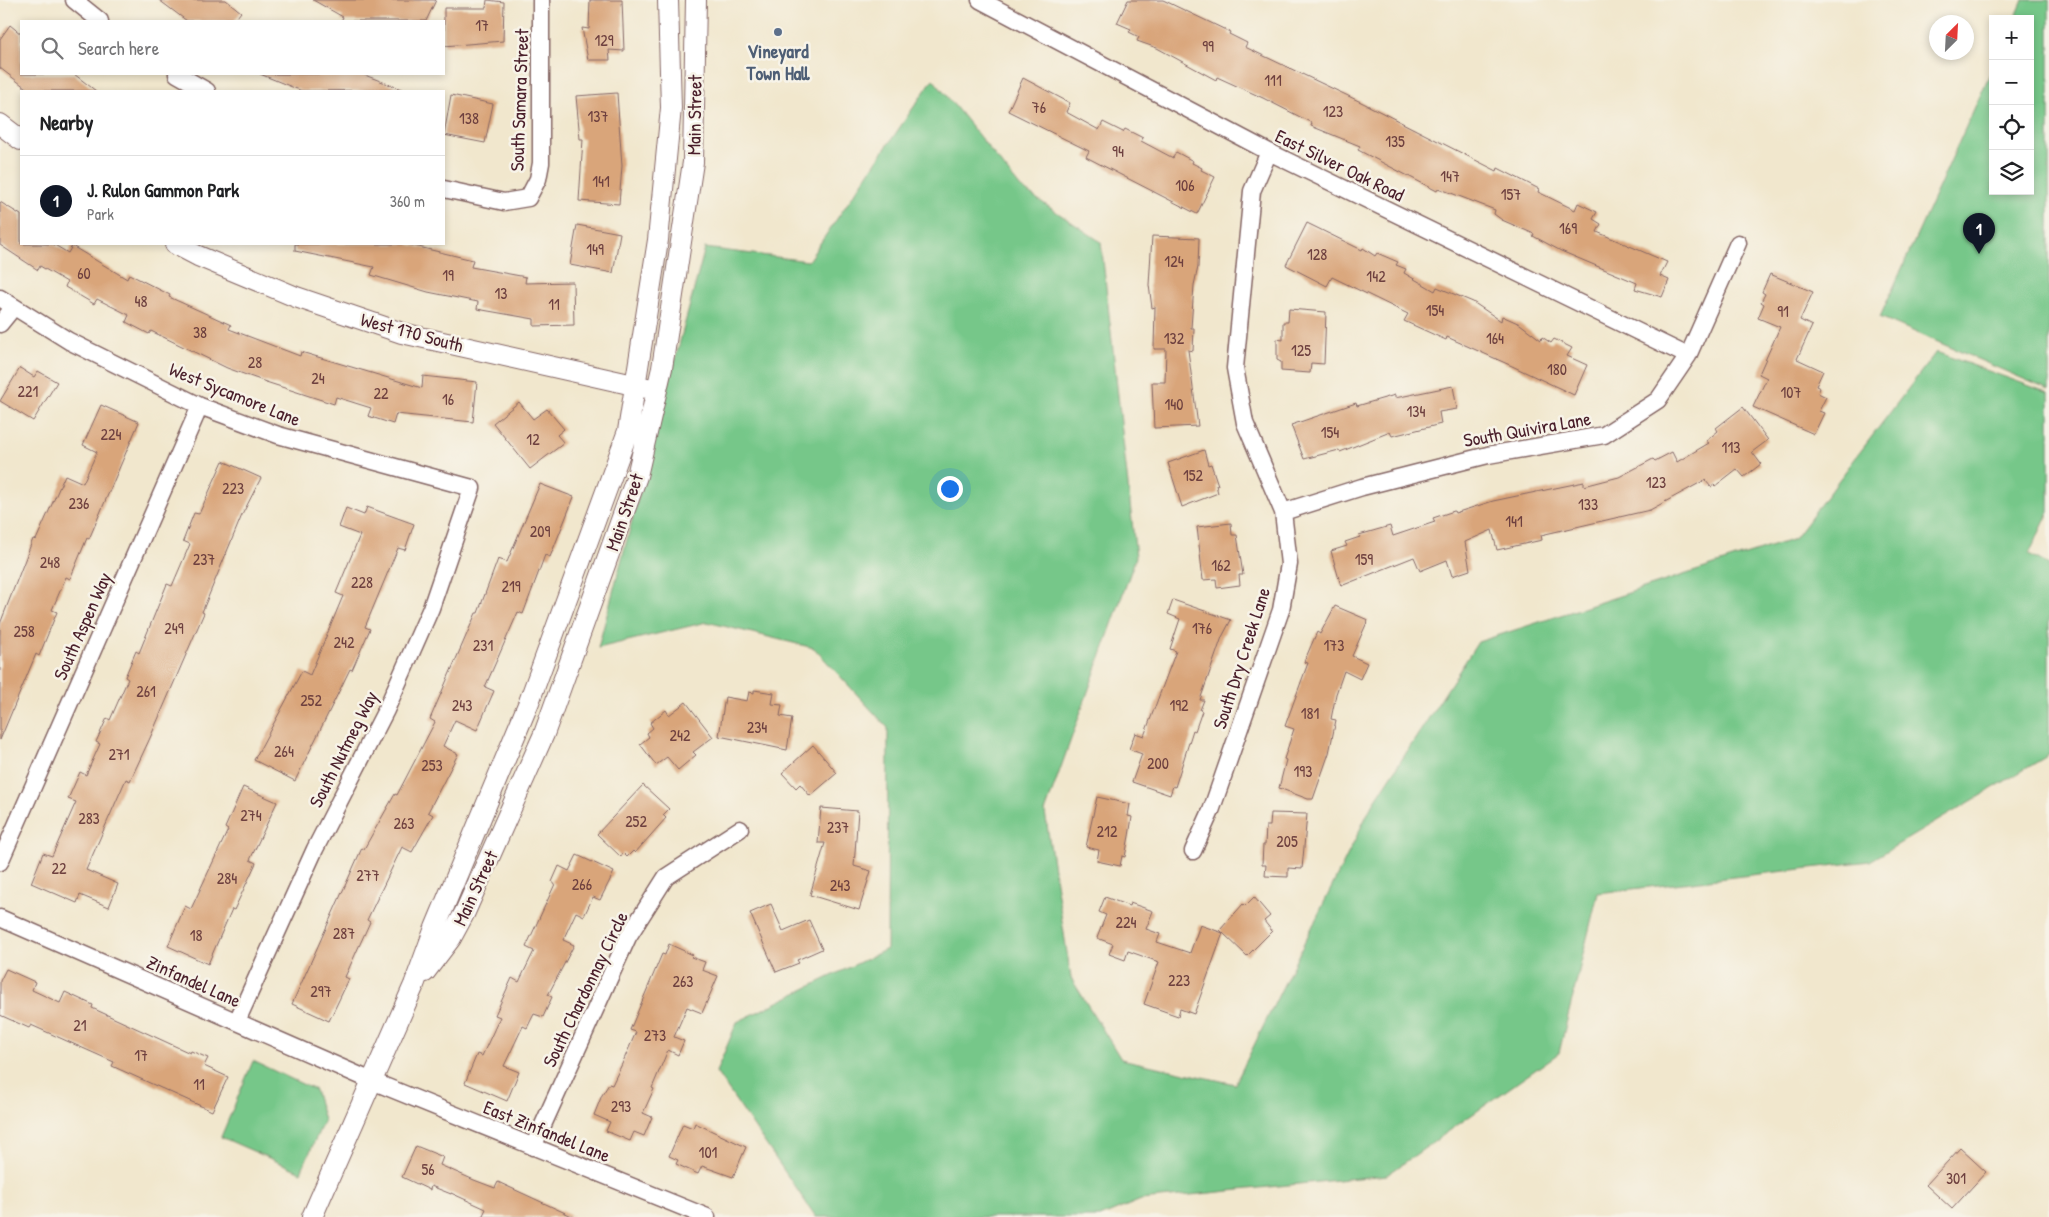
<!DOCTYPE html>
<meta charset="utf-8">
<style>
:root{--surface:#fff;--page:#f2f2f2;--text:#202124;--muted:#757577;--line:#e0e0e0;--accent:#111827}
body{margin:0;font-family:"Patrick Hand",sans-serif;background:var(--page);color:var(--text)}
.controls{position:absolute;right:15px;top:15px;display:grid;overflow:hidden;border-radius:0px;box-shadow:0 2px 8px #0003}
.controls button{width:45px;height:45px;display:grid;place-items:center;padding:0;border:0;border-bottom:1px solid var(--line);background:var(--surface);color:var(--text);font:25px sans-serif}
.compass{position:absolute;left:1929px;top:15px;width:45px;height:45px;border-radius:50%;background:var(--surface);box-shadow:0 2px 8px #0003;rotate:24deg}
.you{position:absolute;left:949px;top:488px;width:18px;height:18px;margin:-12px;border:4px solid #fff;border-radius:50%;background:#1a73e8;box-shadow:0 0 0 8px #1a73e833}
.badge{display:grid;place-items:center;width:32px;height:32px;border-radius:50%;background:var(--accent);color:#fff;font-size:16px;font-weight:700}
.pin{position:absolute;translate:-50% -41px;filter:drop-shadow(0 1px 2px #0008)}
.pin::after{content:'';position:absolute;top:26px;width:18px;height:15px;background:inherit;clip-path:polygon(0 0,100% 0,50% 100%)}
.list{margin:0;padding:0;list-style:none}
h2{display:flex;justify-content:space-between;align-items:center;height:65px;margin:0;padding:0 20px;font-size:21px}
h2 small{font-size:16px;font-weight:400;color:var(--muted)}
.list li{display:grid;grid-template-columns:32px 1fr auto;gap:15px;align-items:center;box-sizing:border-box;height:90px;padding:0 20px;border-top:1px solid var(--line)}
.list b{display:block;font-size:19px;white-space:nowrap}
.list p{margin:0;font-size:16px;white-space:nowrap;color:var(--muted)}
.list em{font-size:16px;font-style:normal;color:var(--muted)}
.icon{flex:none;width:28px;height:28px;fill:none;stroke:currentColor;stroke-width:2;stroke-linecap:round;stroke-linejoin:round}
.map{position:relative;flex:none;width:2049px;height:1217px;overflow:hidden}
.search{position:absolute;background:var(--surface);box-shadow:0 2px 8px #0003;left:20px;top:20px;width:425px;height:55px;display:flex;align-items:center;gap:12px;box-sizing:border-box;padding:0 18px;border-radius:0px;color:var(--muted);font-size:19px}
.panel{position:absolute;background:var(--surface);box-shadow:0 2px 8px #0003;left:20px;top:90px;width:425px;height:155px;border-radius:0px}
.map>svg:first-child{display:block}
.green{fill:#76c789;stroke:#60735a}
.building{fill:#d9a57a}
.lines{fill:none;stroke-linecap:round;stroke-linejoin:round}
.minor-casing{stroke:#846564;stroke-width:19}
.tertiary-casing{stroke:#846564;stroke-width:22}
.minor{stroke:#fff;stroke-width:16}
.tertiary{stroke:#fff;stroke-width:20}
.service-dot{fill:#5c6f8a;stroke:#f7f3e8;stroke-width:2}
.labels{text-anchor:middle;dominant-baseline:central;stroke-width:5;stroke-linejoin:round;paint-order:stroke}
.number-label{font-size:16px;fill:#6e403f}
.service-label{font-size:19px;font-weight:bold;fill:#4e5e75;stroke:#f7f3e8}
.street-label{font-size:19px;fill:#4a1f2b;stroke:#f7f3e8}
</style>
<div class="map">
<svg width="2049" height="1217" viewBox="0 0 2049 1217">
<rect width="100%" height="100%" fill="#f7f3e8"/>
<filter id="ink" filterUnits="userSpaceOnUse"><feTurbulence type="fractalNoise" baseFrequency=".02" numOctaves="2"/><feDisplacementMap in="SourceGraphic" scale="10" xChannelSelector="R" yChannelSelector="G"/><feConvolveMatrix kernelMatrix="1 2 1 2 8 2 1 2 1" color-interpolation-filters="sRGB"/></filter>
<filter id="wash" filterUnits="userSpaceOnUse"><feTurbulence type="fractalNoise" baseFrequency=".0096" numOctaves="4" result="noise"/><feDisplacementMap in="SourceGraphic" scale="20" xChannelSelector="R" yChannelSelector="G"/><feGaussianBlur stdDeviation="1.12" result="paint"/><feColorMatrix in="noise" values="0 0 0 0 0 0 0 0 0 0 0 0 0 0 0 0 0 1.4 0 .05"/><feComposite in="paint" operator="in"/></filter>
<g filter="url(#wash)">
<rect width="100%" height="100%" fill="#f1e7cd"/>
<path class="green" d="M 2023,0 L 2049,0 L 2049,390 L 1880,317 L 1993,67 L 1993,191 L 2030,191 L 2030,19 L 2015,19 Z
M 933,79 L 1021,188 L 1101,242 L 1136,557 L 1045,812 L 1071,978 L 1121,1059 L 1235,1084 L 1371,807 L 1478,642 L 1794,539 L 1936,352 L 2049,393 L 2049,512 L 2029,554 L 2049,565 L 2049,755 L 1870,861 L 1598,893 L 1559,1053 L 1387,1175 L 1141,1200 L 1100,1217 L 816,1217 L 716,1072 L 737,1022 L 887,949 L 888,728 L 814,648 L 707,622 L 598,648 L 705,248 L 808,261 Z
M 253,1061 L 315,1090 L 324,1120 L 301,1172 L 221,1137 Z"/>
<g id="blocks">
<path class="building" d="M 159,0 L 226,0 L 241,12 L 234,21 L 187,21 Z
M 313,0 L 436,0 L 426,21 L 341,21 L 343,17 Z
M 487,0 L 504,2 L 503,41 L 444,46 L 444,8 L 486,8 Z
M 590,0 L 622,0 L 624,51 L 609,50 L 610,60 L 588,60 L 582,28 L 589,29 Z
M 1128,0 L 1163,0 L 1230,32 L 1229,34 L 1247,43 L 1245,47 L 1363,103 L 1497,171 L 1498,168 L 1539,189 L 1538,192 L 1575,210 L 1578,203 L 1597,212 L 1593,219 L 1601,224 L 1597,232 L 1667,262 L 1660,276 L 1669,280 L 1662,297 L 1635,289 L 1637,283 L 1561,251 L 1533,236 L 1534,234 L 1502,220 L 1494,214 L 1495,210 L 1438,188 L 1437,191 L 1358,150 L 1360,146 L 1311,126 L 1312,123 L 1263,98 L 1217,77 L 1216,80 L 1157,48 L 1137,41 L 1139,37 L 1129,32 L 1131,29 L 1117,23 Z
M 10,25 L 21,34 L 21,74 L 74,74 L 96,91 L 30,91 L 0,68 L 0,39 Z
M 260,74 L 362,74 L 404,90 L 302,91 Z
M 1023,78 L 1070,103 L 1066,112 L 1099,130 L 1103,122 L 1123,132 L 1125,129 L 1143,138 L 1141,141 L 1173,158 L 1176,152 L 1193,161 L 1192,163 L 1202,168 L 1201,170 L 1215,177 L 1197,214 L 1086,157 L 1089,151 L 1008,111 Z
M 617,93 L 622,166 L 619,204 L 579,201 L 583,139 L 580,139 L 576,96 Z
M 451,95 L 493,104 L 485,143 L 444,135 Z
M 0,202 L 21,215 L 21,244 L 53,244 L 68,253 L 72,246 L 127,279 L 129,274 L 170,295 L 169,297 L 231,325 L 229,329 L 300,356 L 301,352 L 422,388 L 423,376 L 477,382 L 473,422 L 396,414 L 393,424 L 368,416 L 371,408 L 336,397 L 334,404 L 266,382 L 227,368 L 151,331 L 149,334 L 126,322 L 129,315 L 97,299 L 94,304 L 65,287 L 67,282 L 40,266 L 38,270 L 0,245 Z
M 1307,223 L 1362,250 L 1363,248 L 1375,256 L 1377,253 L 1398,262 L 1396,265 L 1406,269 L 1404,273 L 1435,291 L 1437,287 L 1473,302 L 1501,321 L 1502,316 L 1520,324 L 1541,340 L 1542,337 L 1551,343 L 1554,339 L 1572,348 L 1567,356 L 1587,365 L 1574,395 L 1512,366 L 1447,337 L 1446,340 L 1404,321 L 1408,314 L 1332,277 L 1327,286 L 1286,265 Z
M 577,225 L 620,233 L 613,273 L 570,265 Z
M 1152,236 L 1199,238 L 1198,267 L 1194,285 L 1191,328 L 1194,328 L 1193,351 L 1188,350 L 1198,426 L 1154,428 L 1152,382 L 1165,382 L 1166,349 L 1154,349 L 1155,307 L 1152,308 L 1149,285 Z
M 295,244 L 406,244 L 473,260 L 471,267 L 526,277 L 525,283 L 573,282 L 574,325 L 534,326 L 534,319 L 477,309 L 478,302 L 428,292 L 371,275 L 374,267 L 295,251 Z
M 1770,274 L 1813,292 L 1800,320 L 1812,326 L 1797,359 L 1823,371 L 1816,386 L 1820,388 L 1818,393 L 1826,397 L 1819,411 L 1824,413 L 1814,434 L 1753,407 L 1767,378 L 1759,374 L 1780,327 L 1758,318 L 1764,304 L 1761,302 L 1765,294 L 1762,292 Z
M 1289,309 L 1326,312 L 1324,364 L 1311,363 L 1310,373 L 1281,371 L 1281,362 L 1277,360 L 1277,339 L 1283,340 L 1283,322 L 1288,322 Z
M 20,368 L 34,377 L 38,371 L 57,382 L 33,421 L 0,401 Z
M 1453,386 L 1457,409 L 1439,412 L 1441,424 L 1392,436 L 1390,432 L 1340,452 L 1339,450 L 1304,459 L 1291,425 L 1356,403 L 1357,406 L 1395,395 L 1395,398 Z
M 519,402 L 533,419 L 547,409 L 564,429 L 557,435 L 564,443 L 530,469 L 493,423 Z
M 101,405 L 139,422 L 89,539 L 87,538 L 70,579 L 66,577 L 52,610 L 57,612 L 39,656 L 36,654 L 0,740 L 0,624 L 33,539 L 36,540 L 65,475 L 83,483 L 97,452 L 83,445 Z
M 1743,407 L 1768,440 L 1752,452 L 1761,464 L 1744,477 L 1737,469 L 1715,486 L 1714,485 L 1711,487 L 1705,480 L 1650,510 L 1541,535 L 1542,540 L 1497,550 L 1492,530 L 1465,542 L 1470,570 L 1452,576 L 1447,560 L 1420,571 L 1414,557 L 1341,586 L 1331,551 L 1347,546 L 1345,542 L 1360,537 L 1359,535 L 1390,526 L 1393,536 L 1435,522 L 1433,518 L 1454,511 L 1455,513 L 1493,501 L 1584,482 L 1584,486 L 1619,477 L 1653,459 L 1655,461 L 1672,452 L 1677,462 L 1709,443 L 1706,441 L 1718,431 L 1716,428 Z
M 1204,450 L 1208,465 L 1211,464 L 1218,485 L 1216,485 L 1218,493 L 1182,507 L 1168,463 Z
M 223,461 L 261,478 L 242,515 L 202,612 L 204,613 L 150,738 L 130,781 L 126,779 L 86,870 L 118,884 L 109,907 L 80,895 L 77,903 L 31,883 L 43,853 L 52,856 L 76,802 L 68,799 L 80,772 L 86,775 L 100,744 L 96,742 L 107,718 L 110,720 L 128,679 L 125,677 L 136,651 L 139,653 L 167,584 L 172,586 L 190,544 L 183,541 L 194,513 L 199,514 Z
M 540,484 L 574,497 L 550,557 L 545,555 L 523,614 L 518,612 L 485,687 L 494,691 L 477,730 L 455,720 L 443,746 L 458,754 L 428,812 L 433,815 L 412,852 L 402,847 L 367,920 L 370,922 L 345,977 L 349,979 L 329,1021 L 292,1004 L 362,848 L 364,849 L 395,794 L 397,795 L 435,722 L 430,719 L 476,613 L 478,613 L 498,559 L 507,562 Z
M 367,507 L 414,524 L 405,550 L 398,548 L 365,627 L 370,629 L 352,670 L 350,669 L 295,781 L 254,760 L 302,671 L 310,675 L 343,596 L 336,593 L 360,535 L 339,527 L 346,508 L 364,515 Z
M 1231,523 L 1232,535 L 1237,535 L 1243,575 L 1239,575 L 1240,585 L 1217,588 L 1216,579 L 1203,580 L 1197,527 Z
M 1173,600 L 1231,620 L 1222,637 L 1200,700 L 1204,700 L 1200,710 L 1202,711 L 1195,731 L 1193,730 L 1175,787 L 1173,786 L 1170,795 L 1132,782 L 1142,754 L 1129,749 L 1135,733 L 1144,736 L 1176,651 L 1170,649 L 1180,619 L 1168,614 Z
M 1335,606 L 1368,620 L 1352,656 L 1367,663 L 1360,679 L 1344,671 L 1336,694 L 1331,719 L 1336,720 L 1329,753 L 1313,799 L 1308,799 L 1279,788 L 1286,760 L 1284,759 L 1294,729 L 1285,726 L 1308,663 L 1304,662 L 1317,632 L 1320,634 Z
M 754,690 L 774,693 L 772,704 L 782,705 L 780,716 L 792,718 L 787,750 L 719,736 L 725,697 L 747,701 L 749,692 L 754,693 Z
M 686,702 L 713,737 L 693,752 L 696,755 L 678,770 L 667,757 L 656,765 L 640,744 L 649,737 L 647,733 L 653,728 L 650,723 L 666,710 L 669,715 Z
M 813,745 L 837,773 L 810,796 L 800,784 L 796,788 L 782,773 Z
M 643,785 L 669,809 L 663,815 L 666,818 L 635,853 L 633,851 L 627,857 L 623,853 L 621,857 L 597,834 Z
M 243,787 L 277,802 L 250,860 L 256,863 L 234,910 L 232,909 L 208,964 L 168,946 L 185,906 L 191,909 L 228,830 L 225,828 Z
M 1097,797 L 1130,804 L 1128,816 L 1132,817 L 1129,836 L 1125,857 L 1122,856 L 1120,866 L 1097,861 L 1099,850 L 1086,847 Z
M 821,808 L 858,811 L 854,866 L 871,871 L 859,910 L 810,895 L 825,843 L 818,843 Z
M 1271,813 L 1307,814 L 1302,869 L 1288,868 L 1288,877 L 1265,876 L 1266,865 L 1262,865 L 1263,845 L 1265,845 L 1266,826 L 1270,826 Z
M 577,855 L 614,872 L 600,900 L 593,897 L 584,916 L 576,912 L 563,940 L 574,945 L 548,995 L 552,997 L 543,1017 L 534,1014 L 527,1028 L 523,1026 L 504,1066 L 519,1072 L 507,1101 L 465,1083 L 477,1054 L 482,1056 L 500,1017 L 495,1015 L 512,978 L 519,982 L 534,951 L 526,947 L 555,884 L 552,882 L 559,866 L 569,871 Z
M 1105,897 L 1129,906 L 1130,903 L 1153,911 L 1146,929 L 1160,934 L 1157,942 L 1190,953 L 1200,925 L 1223,933 L 1220,930 L 1243,904 L 1245,906 L 1254,897 L 1270,916 L 1264,921 L 1272,931 L 1247,956 L 1223,933 L 1194,1014 L 1180,1009 L 1178,1016 L 1144,1004 L 1159,962 L 1128,951 L 1125,960 L 1109,954 L 1113,944 L 1097,938 L 1106,915 L 1099,912 Z
M 771,904 L 783,931 L 809,920 L 822,949 L 797,960 L 799,963 L 776,972 L 750,913 Z
M 669,944 L 693,955 L 691,957 L 705,962 L 702,970 L 718,976 L 702,1013 L 687,1007 L 674,1037 L 684,1041 L 678,1055 L 668,1050 L 652,1088 L 654,1089 L 643,1113 L 652,1117 L 644,1136 L 634,1132 L 630,1141 L 606,1131 L 610,1122 L 594,1115 L 602,1095 L 609,1084 L 612,1085 L 622,1064 L 636,1032 L 630,1030 L 662,954 L 665,955 Z
M 6,969 L 35,982 L 32,990 L 60,1003 L 65,992 L 93,1005 L 92,1008 L 190,1053 L 191,1051 L 208,1058 L 204,1066 L 228,1077 L 212,1111 L 112,1066 L 114,1062 L 31,1025 L 29,1028 L 0,1015 L 0,981 Z
M 695,1123 L 746,1147 L 733,1177 L 702,1166 L 698,1174 L 676,1164 L 678,1160 L 669,1156 L 683,1124 L 693,1128 Z
M 416,1146 L 443,1157 L 440,1165 L 474,1180 L 495,1188 L 498,1182 L 574,1217 L 482,1217 L 486,1209 L 451,1193 L 451,1194 L 431,1186 L 430,1190 L 402,1177 Z
M 1960,1148 L 1986,1172 L 1952,1209 L 1926,1185 Z"/>
</g>
</g>
<g filter="url(#ink)">
<use href="#blocks" fill-opacity="0" stroke="#846564" stroke-width="1"/>
<g class="lines">
<g class="minor-casing">
<path id="minor" d="M 74,0 L 100,21
M 980,0 L 1269,152 L 1688,356
M 177,74 L 207,91
M 444,189 L 504,202 L 528,198 L 538,179 L 541,163 L 541,0
M 0,298 L 69,341 L 200,406 L 278,435 L 472,488 L 431,608 L 386,710 L 315,849 L 237,1021
M 0,324 L 13,308
M 1283,512 L 1362,487 L 1488,455 L 1604,435 L 1658,400 L 1688,356 L 1738,243
M 1193,851 L 1211,811 L 1281,610 L 1289,564 L 1283,512 L 1245,423 L 1235,368 L 1252,191 L 1269,152
M 0,862 L 200,406
M 0,918 L 372,1081 L 707,1217
M 533,1147 L 628,937 L 666,877 L 740,829"/>
</g>
<g class="tertiary-casing">
<path id="tertiary" d="M 0,124 L 21,140
M 175,244 L 198,256 L 296,297 L 402,333 L 647,388
M 425,972 L 451,938 L 465,912 L 544,734 L 637,476 L 662,368 L 693,162 L 696,0
M 312,1217 L 414,985 L 435,928 L 529,702 L 628,431 L 658,240 L 671,108 L 668,0"/>
</g>
<use href="#minor" class="minor"/>
<use href="#tertiary" class="tertiary"/>
</g>
</g>
<circle class="service-dot" cx="778" cy="32" r="5"/>
<g class="labels">
<g class="number-label">
<text x="482" y="25">17</text>
<text x="604" y="40">129</text>
<text x="1208" y="46">99</text>
<text x="1273" y="80">111</text>
<text x="1039" y="107">76</text>
<text x="1333" y="111">123</text>
<text x="598" y="116">137</text>
<text x="469" y="118">138</text>
<text x="1395" y="141">135</text>
<text x="1118" y="151">94</text>
<text x="1450" y="176">147</text>
<text x="601" y="181">141</text>
<text x="1185" y="185">106</text>
<text x="1511" y="194">157</text>
<text x="1568" y="228">169</text>
<text x="595" y="249">149</text>
<text x="1317" y="254">128</text>
<text x="1174" y="261">124</text>
<text x="84" y="273">60</text>
<text x="448" y="275">19</text>
<text x="1376" y="276">142</text>
<text x="501" y="293">13</text>
<text x="141" y="301">48</text>
<text x="554" y="304">11</text>
<text x="1435" y="310">154</text>
<text x="1783" y="311">91</text>
<text x="200" y="332">38</text>
<text x="1174" y="338">132</text>
<text x="1495" y="338">164</text>
<text x="1301" y="350">125</text>
<text x="255" y="362">28</text>
<text x="1557" y="369">180</text>
<text x="318" y="378">24</text>
<text x="28" y="391">221</text>
<text x="1791" y="392">107</text>
<text x="381" y="393">22</text>
<text x="448" y="399">16</text>
<text x="1174" y="404">140</text>
<text x="1416" y="411">134</text>
<text x="1330" y="432">154</text>
<text x="111" y="434">224</text>
<text x="533" y="439">12</text>
<text x="1731" y="447">113</text>
<text x="1193" y="475">152</text>
<text x="1656" y="482">123</text>
<text x="233" y="488">223</text>
<text x="79" y="503">236</text>
<text x="1588" y="504">133</text>
<text x="1514" y="521">141</text>
<text x="540" y="531">209</text>
<text x="204" y="559">237</text>
<text x="1364" y="559">159</text>
<text x="50" y="562">248</text>
<text x="1221" y="565">162</text>
<text x="362" y="582">228</text>
<text x="511" y="586">219</text>
<text x="174" y="628">249</text>
<text x="1202" y="628">176</text>
<text x="24" y="631">258</text>
<text x="344" y="642">242</text>
<text x="483" y="645">231</text>
<text x="1334" y="645">173</text>
<text x="146" y="691">261</text>
<text x="311" y="700">252</text>
<text x="462" y="705">243</text>
<text x="1179" y="705">192</text>
<text x="1310" y="713">181</text>
<text x="757" y="727">234</text>
<text x="680" y="735">242</text>
<text x="284" y="751">264</text>
<text x="119" y="754">271</text>
<text x="1158" y="763">200</text>
<text x="432" y="765">253</text>
<text x="1303" y="771">193</text>
<text x="251" y="815">274</text>
<text x="89" y="818">283</text>
<text x="636" y="821">252</text>
<text x="404" y="823">263</text>
<text x="838" y="827">237</text>
<text x="1107" y="831">212</text>
<text x="1287" y="841">205</text>
<text x="59" y="868">22</text>
<text x="368" y="875">277</text>
<text x="227" y="878">284</text>
<text x="582" y="884">266</text>
<text x="840" y="885">243</text>
<text x="1126" y="922">224</text>
<text x="344" y="933">287</text>
<text x="196" y="935">18</text>
<text x="1179" y="980">223</text>
<text x="683" y="981">263</text>
<text x="321" y="991">297</text>
<text x="80" y="1025">21</text>
<text x="655" y="1035">273</text>
<text x="141" y="1055">17</text>
<text x="199" y="1084">11</text>
<text x="621" y="1106">293</text>
<text x="708" y="1152">101</text>
<text x="428" y="1169">56</text>
<text x="1956" y="1178">301</text>
</g>
<g class="service-label">
<text x="778" y="51">Vineyard<tspan x="778" dy="22">Town Hall</tspan></text>
</g>
<g class="street-label">
<text transform="translate(519 100) rotate(-88)">South Samara Street</text>
<text transform="translate(694 115) rotate(-89)">Main Street</text>
<text transform="translate(1340 165) rotate(26)">East Silver Oak Road</text>
<text transform="translate(412 332) rotate(15)">West 170 South</text>
<text transform="translate(235 394) rotate(22)">West Sycamore Lane</text>
<text transform="translate(1527 429) rotate(-10)">South Quivira Lane</text>
<text transform="translate(624 512) rotate(-71)">Main Street</text>
<text transform="translate(82 626) rotate(-66)">South Aspen Way</text>
<text transform="translate(1241 658) rotate(-72)">South Dry Creek Lane</text>
<text transform="translate(343 749) rotate(-63)">South Nutmeg Way</text>
<text transform="translate(475 888) rotate(-65)">Main Street</text>
<text transform="translate(194 981) rotate(24)">Zinfandel Lane</text>
<text transform="translate(585 989) rotate(-64)">South Chardonnay Circle</text>
<text transform="translate(547 1131) rotate(22)">East Zinfandel Lane</text>
</g>
</g>
</svg>
<div class="controls">
<button>+</button>
<button>−</button>
<button><svg class="icon" aria-label="locate" viewBox="0 0 24 24"><circle cx="12" cy="12" r="6"/><path d="M12 2v4M12 18v4M2 12h4M18 12h4"/></svg></button>
<button><svg class="icon" aria-label="layers" viewBox="0 0 24 24"><path d="M12 4l9 5-9 5-9-5zM3 14l9 5 9-5"/></svg></button>
</div>
<svg class="compass" viewBox="-18 -18 36 36"><path d="M0-13l5 13h-10z" fill="#e53935"/><path d="M0 13l5-13h-10z" fill="#757577"/></svg>
<div class="you"></div>
<div class="pin badge" style="left:1979px;top:254px">1</div>
<div class="search"><svg class="icon" aria-label="search" viewBox="0 0 24 24"><circle cx="10" cy="10" r="6"/><path d="M15 15l6 6"/></svg>Search here</div>
<section class="panel">
<h2>Nearby<small></small></h2>
<ul class="list">
<li><span class="badge">1</span><div><b>J. Rulon Gammon Park</b><p>Park</p></div><em>360 m</em></li>
</ul>
</section>
</div>
